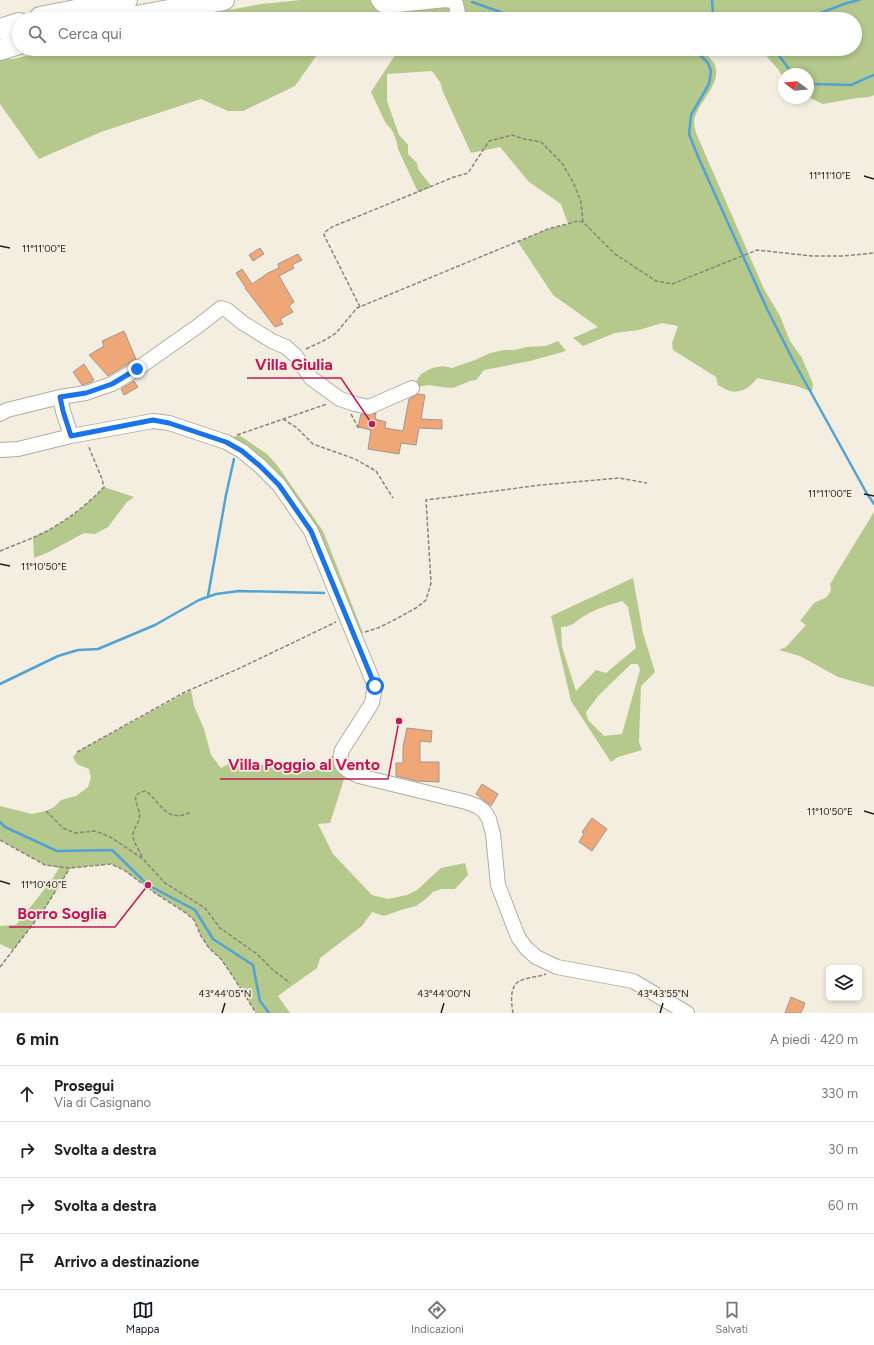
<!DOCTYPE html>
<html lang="it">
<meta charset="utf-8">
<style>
:root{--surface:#fff;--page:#f2f2f2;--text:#222;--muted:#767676;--line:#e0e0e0;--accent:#111827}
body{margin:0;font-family:Figtree,sans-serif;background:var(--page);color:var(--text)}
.controls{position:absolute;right:12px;bottom:12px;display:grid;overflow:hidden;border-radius:6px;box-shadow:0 2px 6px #0003}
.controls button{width:36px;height:36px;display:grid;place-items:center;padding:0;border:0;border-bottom:1px solid var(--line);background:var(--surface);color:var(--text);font:20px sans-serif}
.compass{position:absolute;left:778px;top:68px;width:36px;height:36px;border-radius:50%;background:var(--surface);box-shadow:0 2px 6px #0003;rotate:286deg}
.stop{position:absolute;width:12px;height:12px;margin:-9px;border:3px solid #1a73e8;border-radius:50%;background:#fff}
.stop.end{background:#1a73e8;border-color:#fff;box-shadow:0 1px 4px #0008}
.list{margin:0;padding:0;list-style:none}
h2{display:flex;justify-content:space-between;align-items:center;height:52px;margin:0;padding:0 16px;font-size:17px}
h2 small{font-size:13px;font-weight:400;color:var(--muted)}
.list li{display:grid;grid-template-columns:26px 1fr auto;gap:12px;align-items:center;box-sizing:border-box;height:56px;padding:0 16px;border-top:1px solid var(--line)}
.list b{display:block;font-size:15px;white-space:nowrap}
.list p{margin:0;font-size:13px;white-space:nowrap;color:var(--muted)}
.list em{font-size:13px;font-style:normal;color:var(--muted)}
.icon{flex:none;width:22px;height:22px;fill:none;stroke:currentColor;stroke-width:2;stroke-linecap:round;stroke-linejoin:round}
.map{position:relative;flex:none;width:874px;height:1013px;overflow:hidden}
.search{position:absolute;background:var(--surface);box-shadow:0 2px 6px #0003;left:12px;right:12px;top:12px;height:44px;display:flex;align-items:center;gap:10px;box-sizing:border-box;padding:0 14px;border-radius:22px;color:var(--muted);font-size:15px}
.sheet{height:276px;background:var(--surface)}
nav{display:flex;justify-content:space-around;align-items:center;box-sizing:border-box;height:56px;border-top:1px solid var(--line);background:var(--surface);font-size:11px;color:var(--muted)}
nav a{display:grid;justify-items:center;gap:2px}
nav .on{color:var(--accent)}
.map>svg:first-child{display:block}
.green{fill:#b4c98b;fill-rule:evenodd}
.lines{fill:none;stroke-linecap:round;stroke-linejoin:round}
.stream{stroke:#52a2d3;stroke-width:2.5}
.building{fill:#f0a778;stroke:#a2958e}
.minor-casing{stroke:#b3ada1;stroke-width:16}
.highway-casing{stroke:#b3ada1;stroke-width:22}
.path{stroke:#88847b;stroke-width:1.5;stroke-dasharray:4 2;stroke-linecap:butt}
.minor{stroke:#fff;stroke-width:14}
.highway{stroke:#fff;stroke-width:20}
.route{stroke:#1a73e8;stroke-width:5}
.ticks{fill:none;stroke:#201e19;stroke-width:1.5}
.ticks-label{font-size:10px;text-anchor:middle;fill:#201e19;stroke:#f4eee1;stroke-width:3.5;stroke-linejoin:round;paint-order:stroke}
.leader{fill:none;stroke:#c2185b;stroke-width:1.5}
.callout-dot{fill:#c2185b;stroke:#f4eee1;stroke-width:1.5}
.callout-label{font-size:16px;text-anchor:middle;font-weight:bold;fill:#c2185b;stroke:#f4eee1;stroke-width:3.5;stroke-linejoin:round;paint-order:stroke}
</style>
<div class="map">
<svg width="874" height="1013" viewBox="0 0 874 1013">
<rect width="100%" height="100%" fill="#f4eee1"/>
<path class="green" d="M 301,0 L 874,0 L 874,95 L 870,97 L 857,98 L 823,104 L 808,97 L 808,74 L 784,74 L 784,79 L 778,69 L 760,49 L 855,49 L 855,19 L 181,19 L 261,4 Z
M 55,49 L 321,49 L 295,86 L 243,111 L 228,111 L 201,99 L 101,132 L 39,159 L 0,104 L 0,58 L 13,59 Z
M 399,49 L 701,49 C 705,54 711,58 714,63 C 724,83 697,102 694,121 C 694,124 695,129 696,133 L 764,289 L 780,316 L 790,341 L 802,358 L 813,384 L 812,392 L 797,386 L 757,378 C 752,386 741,394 730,391 C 726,390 722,387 718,385 L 716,377 L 673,350 L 672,343 L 678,326 L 662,323 L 639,330 L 615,333 L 583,346 L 573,338 L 598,327 L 553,295 L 518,242 L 548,229 L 568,224 L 561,204 L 529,182 L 500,147 L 471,153 L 443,92 L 440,82 L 432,71 L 387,74 L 387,101 L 399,135 L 408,145 L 408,154 L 417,163 L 418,169 L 432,187 L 418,192 L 398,149 C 397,141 393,128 386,124 L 371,92 Z
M 558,341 L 566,351 L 530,361 L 484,370 L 476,380 L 470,381 L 453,388 L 441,387 L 429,385 L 412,388 L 421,374 L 432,368 L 443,366 L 452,368 L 475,360 L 490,353 L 504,350 L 515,350 L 526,347 L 546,346 Z
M 239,435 L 267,454 L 277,465 L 323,531 L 363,633 L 354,636 L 311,531 L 279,485 L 222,441 Z
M 104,487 L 134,497 L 127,502 L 108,527 L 95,534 L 84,533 L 47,553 L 34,558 L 33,537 C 59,527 85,508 104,487 Z
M 874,512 L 874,687 L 838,677 L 800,656 L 779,650 L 786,647 L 806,625 L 800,621 L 814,603 L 827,597 L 831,590 L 830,584 Z
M 633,578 L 643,633 L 655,672 L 641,686 L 639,742 L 642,750 L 618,757 L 611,762 L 571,701 L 551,616 ZM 622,601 L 628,607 L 636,648 L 606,673 L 596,670 L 576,691 L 562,647 L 561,627 C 576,626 574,621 586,615 C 597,608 610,605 622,601 ZM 631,664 L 638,664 L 640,670 L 622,734 L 604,736 L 588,720 L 586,712 L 599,695 Z
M 191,690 L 194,706 L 204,729 L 211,755 L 221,768 L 232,762 L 320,770 L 332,756 L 342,750 L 347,770 L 330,823 L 318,824 L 333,854 L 372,895 L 388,899 L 407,895 L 417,890 L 441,868 L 465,863 L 468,875 L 455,889 L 441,889 L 433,892 L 426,899 L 416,906 L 401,910 L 384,916 L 372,912 L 362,926 L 320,958 L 317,968 L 278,996 L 290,1013 L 256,1013 L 232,975 L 221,959 L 209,948 L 201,936 L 194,920 L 186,913 L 155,893 L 124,870 L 111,864 L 70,868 L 43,911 L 13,950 L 0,944 L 0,926 L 16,925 L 51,881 L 59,868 L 45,865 L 0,840 L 0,806 L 32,814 L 46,811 L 54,807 L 61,800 L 76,796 L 88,787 L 91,778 L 89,769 L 77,764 L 73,757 L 77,752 Z"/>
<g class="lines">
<path class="stream" d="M 712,0 L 713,14
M 472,2 L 506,14 L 537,17 L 631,19
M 815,15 L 847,3 L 859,0
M 651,19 L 713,14 L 742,16
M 694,49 L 708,63 L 711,71 L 709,84 L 691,115 L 689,134 L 699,159 L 767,309 L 793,360 L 866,492 L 874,504
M 774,49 L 789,69 L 797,74
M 808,81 L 814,84 L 851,85 L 874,75
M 208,596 L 226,495 L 234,459
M 0,684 L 58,656 L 78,650 L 98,649 L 155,625 L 199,600 L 216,594 L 239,591 L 324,593
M 0,822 L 5,827 L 57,851 L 112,850 L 148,885 L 195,910 L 213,939 L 253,965 L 260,1001 L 269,1013"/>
</g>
<path class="building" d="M 260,248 L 264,254 L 253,261 L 249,255 Z
M 298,254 L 302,260 L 292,265 L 294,268 L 279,276 L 294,302 L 289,306 L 293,312 L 280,319 L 283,324 L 275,327 L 245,288 L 246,288 L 236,273 L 242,269 L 252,284 L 268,273 L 279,268 L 278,264 Z
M 124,331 L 136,359 L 108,376 L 89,355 L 104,346 L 102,341 Z
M 84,364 L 94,380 L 91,382 L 82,385 L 73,372 Z
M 134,381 L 138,387 L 124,395 L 121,389 Z
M 418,394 L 425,395 L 421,419 L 442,420 L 442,429 L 419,428 L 416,445 L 401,443 L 399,454 L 368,449 L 371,430 L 358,427 L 361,414 L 368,415 L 376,413 L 375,419 L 386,422 L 385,428 L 403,431 L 409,399 Z
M 407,728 L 432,731 L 431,742 L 420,741 L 420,762 L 439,762 L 439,782 L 417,781 L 396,776 L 396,763 L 403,763 L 403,747 Z
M 482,784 L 498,794 L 491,806 L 476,794 Z
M 592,818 L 607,829 L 592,851 L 579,842 L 584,834 L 582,832 Z
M 791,997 L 805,1003 L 801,1013 L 785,1013 Z"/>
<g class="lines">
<g class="minor-casing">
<path id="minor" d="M 378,0 L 382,5 L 387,6 L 446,0 L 453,1 L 456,4 L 458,13 L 452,19
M 60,397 L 63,411 L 71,436
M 0,414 L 7,410 L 60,397 L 86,393 L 112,384 L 137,369 L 198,326 L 221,308 L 227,310 L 243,323 L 272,341 L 286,347 L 295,355 L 311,378 L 340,399 L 355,404 L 369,407 L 412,388
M 0,450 L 18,449 L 71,436 L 153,421 L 169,423 L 226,442 L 242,451 L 260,466 L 279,485 L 311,531 L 375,686 L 372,703 L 342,750 C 337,767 345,769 359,776 L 466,802 L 477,806 L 484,811 L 489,819 L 493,834 L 498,885 L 518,937 L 526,948 L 536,957 L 557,967 L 633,981 L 687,1013"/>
</g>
<g class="highway-casing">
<path id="highway" d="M 40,17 L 127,0
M 120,19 L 224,0
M 0,29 L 19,23
M 0,50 L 19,44"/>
</g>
<path class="path" d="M 360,307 L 324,235 L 325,232 L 332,227 L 454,177 L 468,173 L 489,141 L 512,135 L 524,139 L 541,142 L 562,163 L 574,184 L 581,202 L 583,222
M 306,349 L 325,340 L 336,333 L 357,308 L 548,229 L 578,221 L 583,222 L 615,254 L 656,281 L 672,284 L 757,250 L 812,256 L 843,256 L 874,253
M 351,414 L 359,429
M 283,419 L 297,428 L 313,444 L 355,459 L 376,471 L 393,498
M 237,435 L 327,404
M 0,551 C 14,545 29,540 43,533 C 65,522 87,505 104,487 L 102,479 L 88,445
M 365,632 L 378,628 L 396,619 L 416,608 L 426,600 L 431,583 L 426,500 L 541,485 L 619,478 L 647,483
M 77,752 L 185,692 L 238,669 L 336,622
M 46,811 L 63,828 L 75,833 L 95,831 L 101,833 L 112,838 L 143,859 L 165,883 L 205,908 L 220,928 L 257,954 L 272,969 L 290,983
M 0,840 L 45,865 L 70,868 L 111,864 L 124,870 L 155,893 L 186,913 L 194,920 L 201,936 L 209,948 L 221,959 L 232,975 L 256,1013
M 142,857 C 140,851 134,843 133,837 C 132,830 138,825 139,819 C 143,808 125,794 146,791 C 162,804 167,824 191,812
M 0,967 L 43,911 L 70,868
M 513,1013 C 511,1002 509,984 522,980 C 529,977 538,977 546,974"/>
<use href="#minor" class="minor"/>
<use href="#highway" class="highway"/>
</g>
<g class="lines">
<path class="route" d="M 137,369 L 112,384 L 86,393 L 60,397 L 63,411 L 71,436 L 153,420 L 169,423 L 226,442 L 242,451 L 260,466 L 279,485 L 311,531 L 375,686"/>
</g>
<path class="ticks" d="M 864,176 L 874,179M 0,246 L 10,248M 864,494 L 874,496M 0,564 L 10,566M 864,811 L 874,814M 0,881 L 10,884M 222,1013 L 225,1003M 441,1013 L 444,1003M 660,1013 L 663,1003"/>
<g class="ticks-label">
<text x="830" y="179">11°11'10"E</text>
<text x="44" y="252">11°11'00"E</text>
<text x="830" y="497">11°11'00"E</text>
<text x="44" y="570">11°10'50"E</text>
<text x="830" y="815">11°10'50"E</text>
<text x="44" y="888">11°10'40"E</text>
<text x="225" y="997">43°44'05"N</text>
<text x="444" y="997">43°44'00"N</text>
<text x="663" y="997">43°43'55"N</text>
</g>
<path class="leader" d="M372 424L341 378H247M399 721L388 779H220M148 885L115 927H9"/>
<g class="callout-dot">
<circle cx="372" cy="424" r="4"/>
<circle cx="399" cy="721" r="4"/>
<circle cx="148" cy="885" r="4"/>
</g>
<g class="callout-label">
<text x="294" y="370">Villa Giulia</text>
<text x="304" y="770">Villa Poggio al Vento</text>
<text x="62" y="919">Borro Soglia</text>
</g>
</svg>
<div class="controls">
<button><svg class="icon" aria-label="layers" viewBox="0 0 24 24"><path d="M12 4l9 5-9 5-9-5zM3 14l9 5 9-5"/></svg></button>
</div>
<svg class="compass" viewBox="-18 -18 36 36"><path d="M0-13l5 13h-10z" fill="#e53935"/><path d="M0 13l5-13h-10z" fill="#767676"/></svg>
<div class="stop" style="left:375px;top:686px"></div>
<div class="stop end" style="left:137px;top:369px"></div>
<div class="search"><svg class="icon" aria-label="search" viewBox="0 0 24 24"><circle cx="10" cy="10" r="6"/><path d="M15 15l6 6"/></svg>Cerca qui</div>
</div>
<section class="sheet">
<h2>6 min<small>A piedi · 420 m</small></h2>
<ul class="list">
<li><svg class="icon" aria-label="ahead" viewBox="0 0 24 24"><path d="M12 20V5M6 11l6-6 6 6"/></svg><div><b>Prosegui</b><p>Via di Casignano</p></div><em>330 m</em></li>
<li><svg class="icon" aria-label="right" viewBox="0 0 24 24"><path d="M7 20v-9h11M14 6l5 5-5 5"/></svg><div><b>Svolta a destra</b></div><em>30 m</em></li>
<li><svg class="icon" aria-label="right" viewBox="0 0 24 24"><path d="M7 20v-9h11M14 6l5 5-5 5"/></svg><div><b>Svolta a destra</b></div><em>60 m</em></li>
<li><svg class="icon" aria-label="arrive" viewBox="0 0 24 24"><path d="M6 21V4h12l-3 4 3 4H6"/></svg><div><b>Arrivo a destinazione</b></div></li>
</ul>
</section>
<nav>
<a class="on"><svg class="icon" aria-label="map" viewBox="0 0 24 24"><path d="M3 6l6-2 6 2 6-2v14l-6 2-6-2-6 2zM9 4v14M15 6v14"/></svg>Mappa</a>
<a><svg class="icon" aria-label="directions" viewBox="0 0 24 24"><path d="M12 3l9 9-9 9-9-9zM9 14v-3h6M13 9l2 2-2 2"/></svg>Indicazioni</a>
<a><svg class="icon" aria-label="saved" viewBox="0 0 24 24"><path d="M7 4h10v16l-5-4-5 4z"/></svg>Salvati</a>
</nav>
